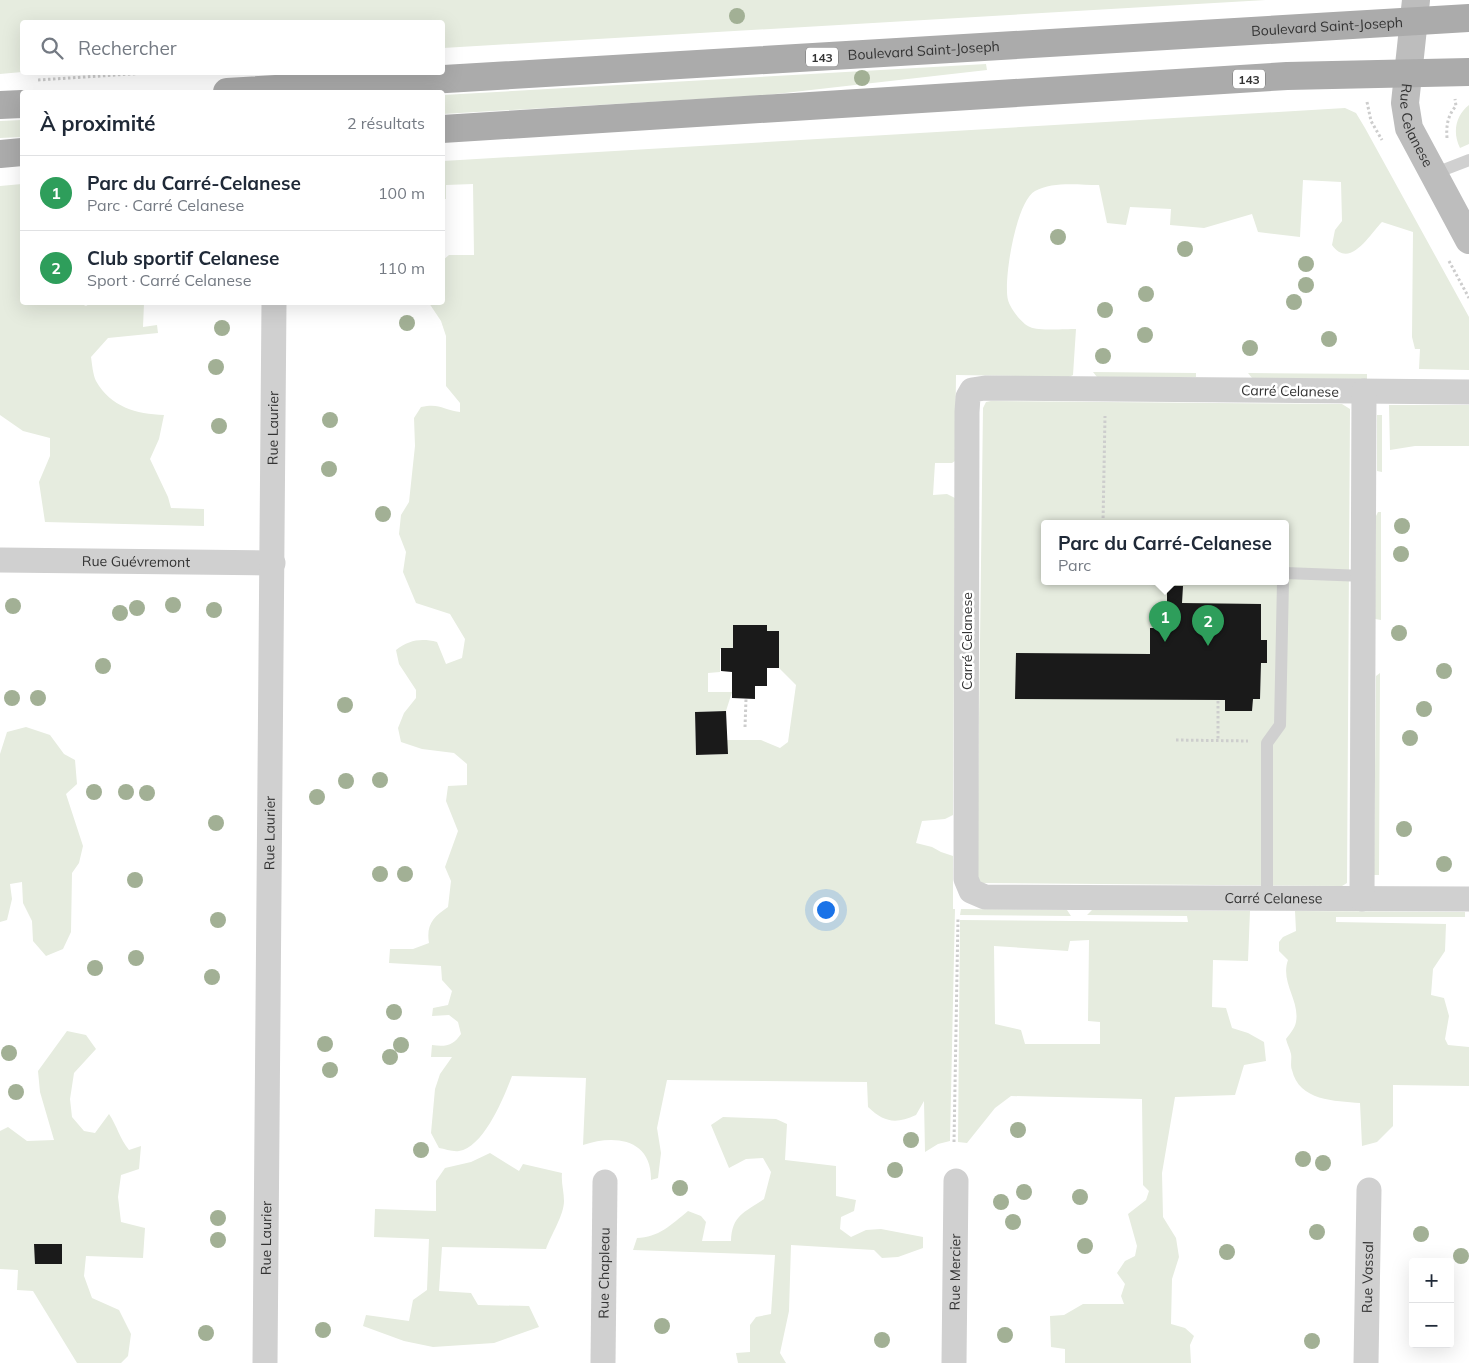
<!DOCTYPE html>
<html lang="fr">
<meta charset="utf-8">
<style>
:root{--surface:#fff;--page:#f6f6f7;--text:#1f2937;--muted:#747a83;--line:#e0e1e3;--accent:#ea580c}
body{margin:0;font-family:Mulish,sans-serif;background:var(--page);color:var(--text)}
.controls{position:absolute;right:15px;bottom:15px;display:grid;overflow:hidden;border-radius:5px;box-shadow:0 5px 20px #0002}
.controls button{width:45px;height:45px;display:grid;place-items:center;padding:0;border:0;border-bottom:1px solid var(--line);background:var(--surface);color:var(--text);font:25px sans-serif}
.you{position:absolute;left:825px;top:909px;width:18px;height:18px;margin:-12px;border:4px solid #fff;border-radius:50%;background:#1a73e8;box-shadow:0 0 0 8px #1a73e833}
.badge{display:grid;place-items:center;width:32px;height:32px;border-radius:50%;background:var(--accent);color:#fff;font-size:16px;font-weight:700}
.pin{position:absolute;translate:-50% -41px;filter:drop-shadow(0 1px 2px #0008)}
.pin::after{content:'';position:absolute;top:26px;width:18px;height:15px;background:inherit;clip-path:polygon(0 0,100% 0,50% 100%)}
.popup{position:absolute;left:1041px;top:520px;width:248px;height:65px;box-sizing:border-box;display:grid;place-content:center;border-radius:5px;background:var(--surface);filter:drop-shadow(0 1px 4px #0005);font-size:16px;white-space:nowrap;color:var(--muted)}
.popup b{font-size:19px;color:var(--text)}
.popup::after{content:'';position:absolute;left:50%;top:100%;margin-left:-10px;border:10px solid transparent;border-top-color:var(--surface)}
.list{margin:0;padding:0;list-style:none}
h2{display:flex;justify-content:space-between;align-items:center;height:65px;margin:0;padding:0 20px;font-size:21px}
h2 small{font-size:16px;font-weight:400;color:var(--muted)}
.list li{display:grid;grid-template-columns:32px 1fr auto;gap:15px;align-items:center;box-sizing:border-box;height:75px;padding:0 20px;border-top:1px solid var(--line)}
.list b{display:block;font-size:19px;white-space:nowrap}
.list p{margin:0;font-size:16px;white-space:nowrap;color:var(--muted)}
.list em{font-size:16px;font-style:normal;color:var(--muted)}
.icon{flex:none;width:28px;height:28px;fill:none;stroke:currentColor;stroke-width:2;stroke-linecap:round;stroke-linejoin:round}
.map{position:relative;flex:none;width:1469px;height:1363px;overflow:hidden}
.search{position:absolute;background:var(--surface);box-shadow:0 5px 20px #0002;left:20px;top:20px;width:425px;height:55px;display:flex;align-items:center;gap:12px;box-sizing:border-box;padding:0 18px;border-radius:5px;color:var(--muted);font-size:19px}
.panel{position:absolute;background:var(--surface);box-shadow:0 5px 20px #0002;left:20px;top:90px;width:425px;height:215px;border-radius:5px}
.map>svg:first-child{display:block}
.green{fill:#e6ecdf;fill-rule:evenodd}
.building{fill:#1a1a1a}
.lines{fill:none;stroke-linecap:round;stroke-linejoin:round}
.path{stroke:#cdcdcd;stroke-width:3;stroke-dasharray:2.5 2.5;stroke-linecap:butt}
.lane{stroke:#d0d0d0;stroke-width:12}
.street{stroke:#d0d0d0;stroke-width:25}
.secondary{stroke:#bdbdbd;stroke-width:28}
.primary{stroke:#ababab;stroke-width:28}
.tree{fill:#a2b095}
.labels{text-anchor:middle;dominant-baseline:central;stroke-width:5;stroke-linejoin:round;paint-order:stroke}
.shield{fill:#fff;stroke:#707070;stroke-width:1}
.shield-label{font-size:12px;font-weight:bold;fill:#333}
.street-label{font-size:14px;fill:#333;stroke:#fff}
</style>
<div class="map">
<svg width="1469" height="1363" viewBox="0 0 1469 1363">
<rect width="100%" height="100%" fill="#fff"/>
<path class="green" d="M 0,0 L 1266,0 L 443,48 L 442,22 L 22,22 L 22,72 L 0,74 Z
M 986,64 L 987,70 L 767,95 L 443,114 L 443,95 Z
M 1469,105 L 1469,144 L 1460,148 C 1452,132 1456,115 1469,105 Z
M 1345,108 L 1356,113 L 1365,128 L 1469,317 L 1469,370 L 1419,369 L 1420,349 L 1415,349 L 1412,337 L 1413,232 L 1382,222 C 1370,234 1350,270 1332,245 L 1335,230 L 1342,221 L 1341,182 L 1303,180 L 1300,237 L 1258,232 L 1252,214 L 1204,228 L 1170,225 L 1171,209 L 1130,207 L 1126,225 L 1107,223 L 1099,185 C 1079,185 1053,181 1035,191 C 1016,201 1003,281 1008,300 C 1010,308 1022,324 1030,327 C 1038,331 1065,329 1076,329 L 1073,375 L 1069,377 L 956,375 L 955,461 L 952,463 L 935,463 L 933,495 L 947,494 L 955,498 L 953,815 L 945,819 L 922,821 L 916,843 L 932,847 L 941,852 L 953,856 L 953,909 L 955,909 L 950,1141 L 938,1144 L 925,1152 L 924,1101 L 916,1115 C 896,1124 885,1123 868,1107 L 867,1082 L 667,1080 L 657,1128 L 661,1153 L 658,1178 L 651,1180 C 652,1139 615,1134 583,1145 L 586,1078 L 512,1076 C 504,1097 484,1147 459,1151 C 453,1152 445,1149 439,1148 L 431,1133 L 435,1089 L 440,1074 L 452,1057 L 431,1057 L 432,1045 C 445,1047 453,1046 461,1034 L 458,1022 L 449,1015 L 432,1016 L 433,1008 L 448,1005 L 452,991 L 442,980 L 441,966 L 389,963 L 390,949 L 413,949 L 429,943 C 426,925 433,917 448,907 L 451,881 L 445,867 L 458,831 L 446,801 L 448,786 L 467,785 L 467,764 L 454,753 L 422,749 L 401,742 L 398,728 L 404,713 L 416,698 L 416,690 L 399,664 L 396,650 C 409,640 421,638 437,642 L 446,664 L 462,658 L 465,639 L 450,614 L 416,603 L 403,572 L 406,552 L 399,534 L 401,515 L 409,502 L 415,446 L 414,418 L 421,407 C 441,403 442,410 460,412 L 460,403 L 446,386 L 446,336 L 441,321 L 429,303 L 442,302 L 443,260 L 449,255 L 474,255 L 473,184 L 446,185 L 446,199 L 443,199 L 443,161 ZM 733,625 L 767,625 L 767,631 L 779,631 L 779,668 L 796,685 L 788,742 L 780,748 L 761,740 L 727,740 L 727,754 L 696,755 L 695,712 L 726,711 L 732,692 L 708,692 L 708,673 L 720,672 L 720,649 L 733,648 Z
M 22,120 L 22,137 L 0,138 L 0,121 Z
M 22,184 L 22,302 L 79,303 L 86,306 L 91,303 L 124,304 L 144,303 L 143,327 L 157,325 L 158,333 L 108,338 L 91,357 C 92,364 93,375 96,381 C 111,407 136,414 164,415 L 159,439 L 150,459 L 168,497 L 171,508 L 204,509 L 204,526 L 45,522 L 39,482 L 50,456 L 50,438 L 23,431 L 0,415 L 0,186 Z
M 1093,372 L 1196,373 L 1196,377 L 1097,377 Z
M 1248,373 L 1367,374 L 1367,379 L 1252,378 Z
M 991,401 L 1342,404 L 1350,409 L 1347,883 L 1342,886 L 981,883 L 977,876 L 983,408 L 986,402 ZM 1045,523 L 1285,523 L 1285,581 L 1045,581 Z
M 1389,405 L 1469,405 L 1469,446 L 1415,446 L 1390,450 Z
M 1377,415 L 1382,415 L 1382,472 L 1377,471 Z
M 1378,512 L 1381,512 L 1381,620 L 1375,619 L 1376,516 Z
M 1380,673 L 1379,875 L 1374,875 L 1376,676 Z
M 26,727 L 50,735 L 64,754 L 75,760 L 77,784 L 66,794 L 83,846 L 79,863 L 72,873 L 71,932 L 63,949 L 46,956 L 33,941 L 32,921 L 23,903 L 22,882 L 10,884 L 12,899 L 7,920 L 0,922 L 0,754 L 7,732 Z
M 961,909 L 1067,910 L 1071,916 L 960,915 Z
M 1092,910 L 1250,911 L 1248,961 L 1213,960 L 1212,1007 L 1226,1008 L 1232,1028 L 1248,1033 L 1264,1042 L 1266,1061 L 1244,1065 L 1235,1095 L 1175,1097 L 1162,1173 L 1163,1217 L 1176,1238 L 1179,1257 L 1172,1279 L 1171,1324 L 1185,1328 L 1194,1336 L 1190,1345 L 1191,1363 L 1065,1363 L 1065,1349 L 1051,1347 L 1050,1316 L 1064,1315 L 1083,1304 L 1124,1304 L 1121,1296 L 1125,1284 L 1117,1273 L 1125,1261 L 1135,1256 L 1137,1246 L 1128,1214 L 1146,1200 L 1149,1191 L 1143,1185 L 1142,1099 L 1011,1096 L 995,1108 L 967,1143 L 958,1142 L 960,920 L 1188,922 L 1187,916 L 1087,915 ZM 1089,940 L 1088,1021 L 1100,1022 L 1100,1044 L 1025,1044 L 1021,1030 L 995,1024 L 994,946 L 1068,951 L 1070,941 Z
M 1295,911 L 1465,912 L 1465,917 L 1336,917 L 1336,922 L 1446,924 L 1445,951 L 1433,969 L 1431,995 L 1444,998 L 1449,1016 L 1445,1039 L 1448,1045 L 1469,1047 L 1469,1086 L 1393,1085 L 1393,1126 L 1377,1142 L 1362,1146 L 1360,1103 C 1335,1101 1299,1101 1292,1070 C 1290,1065 1292,1059 1291,1054 C 1290,1049 1287,1044 1286,1039 C 1289,1035 1295,1028 1296,1022 C 1300,1000 1280,982 1288,960 L 1279,951 L 1279,942 L 1283,937 L 1296,931 Z
M 67,1031 L 86,1035 L 96,1049 L 74,1073 L 70,1099 L 72,1117 L 84,1131 L 95,1133 L 109,1114 C 117,1126 120,1139 129,1150 L 141,1146 L 139,1169 L 121,1175 L 118,1197 L 121,1222 L 145,1228 L 143,1258 L 86,1256 L 84,1276 L 92,1298 L 119,1310 L 131,1334 L 128,1356 L 121,1363 L 77,1363 L 33,1291 L 17,1290 L 18,1270 L 0,1269 L 0,1131 L 8,1127 L 27,1141 L 54,1140 L 40,1092 L 38,1071 ZM 35,1244 L 61,1244 L 62,1264 L 35,1264 Z
M 723,1117 L 776,1119 L 787,1124 L 785,1160 L 836,1166 L 836,1196 L 856,1200 L 854,1211 L 841,1217 L 840,1229 L 851,1237 L 866,1230 L 881,1229 L 923,1237 L 923,1248 L 898,1257 L 882,1258 L 874,1250 L 791,1245 L 789,1311 L 780,1353 L 786,1363 L 738,1363 L 736,1353 L 750,1352 L 750,1325 L 756,1317 L 771,1314 L 775,1255 L 633,1250 L 637,1238 C 658,1238 672,1224 688,1211 L 701,1216 L 706,1222 L 702,1241 L 731,1241 C 732,1215 744,1213 764,1199 L 771,1172 L 763,1158 L 746,1159 L 729,1168 L 711,1125 Z
M 490,1153 L 519,1171 L 523,1164 L 562,1173 C 561,1183 564,1191 564,1201 C 564,1215 551,1235 546,1249 L 442,1247 L 439,1291 L 471,1293 L 478,1305 L 529,1306 L 539,1327 L 494,1343 L 433,1347 L 404,1341 L 363,1326 L 366,1315 L 409,1321 L 413,1300 L 427,1290 L 429,1239 L 374,1237 L 375,1209 L 436,1211 L 436,1181 L 445,1168 L 471,1162 Z"/>
<path class="building" d="M 1167,586 L 1183,586 L 1182,603 L 1261,604 L 1261,640 L 1267,640 L 1267,663 L 1261,663 L 1260,699 L 1253,699 L 1252,711 L 1225,711 L 1225,700 L 1015,699 L 1016,653 L 1150,654 L 1150,628 L 1167,628 Z
M 733,625 L 767,625 L 767,631 L 779,631 L 779,668 L 767,668 L 767,686 L 755,686 L 755,699 L 732,698 L 732,672 L 721,671 L 721,648 L 733,648 Z
M 726,711 L 728,754 L 696,755 L 695,712 Z
M 34,1244 L 62,1244 L 62,1264 L 35,1264 Z"/>
<g class="lines">
<path class="path" d="M 38,80 L 162,72
M 1367,102 L 1371,121 L 1382,140
M 1447,138 C 1446,125 1448,115 1456,106 L 1455,99
M 1449,261 L 1469,298
M 1103,523 L 1105,416
M 1215,581 L 1237,581
M 1218,701 L 1218,741
M 745,727 L 746,699
M 1176,740 L 1248,741
M 954,1142 L 958,917"/>
<path class="lane" d="M 1433,174 L 1469,160
M 1285,573 L 1364,576
M 1267,899 L 1267,743 L 1280,725 L 1283,581"/>
<g class="street">
<path id="s1" d="M 1469,392 L 985,388 L 972,390 L 968,397 L 967,412 L 966,879 L 971,891 L 985,897 L 1469,899"/>
<path id="s2" d="M 0,560 L 273,563"/>
<path d="M 1362,899 L 1364,391"/>
<path id="s3" d="M 265,1363 L 274,302"/>
<path id="s4" d="M 603,1363 L 605,1182"/>
<path id="s5" d="M 954,1363 L 956,1181"/>
<path id="s6" d="M 1366,1363 L 1369,1190"/>
</g>
<path class="secondary" id="s7" d="M 1416,0 L 1405,103 L 1409,128 L 1469,240"/>
<g class="primary">
<path id="s8" d="M 227,92 L 1469,18"/>
<path d="M 0,105 L 22,104"/>
<path d="M 442,129 L 1287,76 L 1469,72"/>
<path d="M 0,154 L 22,152"/>
</g>
</g>
<g class="tree">
<circle cx="737" cy="16" r="8"/>
<circle cx="862" cy="78" r="8"/>
<circle cx="1058" cy="237" r="8"/>
<circle cx="1185" cy="249" r="8"/>
<circle cx="1306" cy="264" r="8"/>
<circle cx="1306" cy="285" r="8"/>
<circle cx="1146" cy="294" r="8"/>
<circle cx="1294" cy="302" r="8"/>
<circle cx="1105" cy="310" r="8"/>
<circle cx="407" cy="323" r="8"/>
<circle cx="222" cy="328" r="8"/>
<circle cx="1145" cy="335" r="8"/>
<circle cx="1329" cy="339" r="8"/>
<circle cx="1250" cy="348" r="8"/>
<circle cx="1103" cy="356" r="8"/>
<circle cx="216" cy="367" r="8"/>
<circle cx="330" cy="420" r="8"/>
<circle cx="219" cy="426" r="8"/>
<circle cx="329" cy="469" r="8"/>
<circle cx="383" cy="514" r="8"/>
<circle cx="1402" cy="526" r="8"/>
<circle cx="1401" cy="554" r="8"/>
<circle cx="173" cy="605" r="8"/>
<circle cx="13" cy="606" r="8"/>
<circle cx="137" cy="608" r="8"/>
<circle cx="214" cy="610" r="8"/>
<circle cx="120" cy="613" r="8"/>
<circle cx="1399" cy="633" r="8"/>
<circle cx="103" cy="666" r="8"/>
<circle cx="1444" cy="671" r="8"/>
<circle cx="12" cy="698" r="8"/>
<circle cx="38" cy="698" r="8"/>
<circle cx="345" cy="705" r="8"/>
<circle cx="1424" cy="709" r="8"/>
<circle cx="1410" cy="738" r="8"/>
<circle cx="380" cy="780" r="8"/>
<circle cx="346" cy="781" r="8"/>
<circle cx="94" cy="792" r="8"/>
<circle cx="126" cy="792" r="8"/>
<circle cx="147" cy="793" r="8"/>
<circle cx="317" cy="797" r="8"/>
<circle cx="216" cy="823" r="8"/>
<circle cx="1404" cy="829" r="8"/>
<circle cx="1444" cy="864" r="8"/>
<circle cx="380" cy="874" r="8"/>
<circle cx="405" cy="874" r="8"/>
<circle cx="135" cy="880" r="8"/>
<circle cx="218" cy="920" r="8"/>
<circle cx="136" cy="958" r="8"/>
<circle cx="95" cy="968" r="8"/>
<circle cx="212" cy="977" r="8"/>
<circle cx="394" cy="1012" r="8"/>
<circle cx="325" cy="1044" r="8"/>
<circle cx="401" cy="1045" r="8"/>
<circle cx="9" cy="1053" r="8"/>
<circle cx="390" cy="1057" r="8"/>
<circle cx="330" cy="1070" r="8"/>
<circle cx="16" cy="1092" r="8"/>
<circle cx="1018" cy="1130" r="8"/>
<circle cx="911" cy="1140" r="8"/>
<circle cx="421" cy="1150" r="8"/>
<circle cx="1303" cy="1159" r="8"/>
<circle cx="1323" cy="1163" r="8"/>
<circle cx="895" cy="1170" r="8"/>
<circle cx="680" cy="1188" r="8"/>
<circle cx="1024" cy="1192" r="8"/>
<circle cx="1080" cy="1197" r="8"/>
<circle cx="1001" cy="1202" r="8"/>
<circle cx="218" cy="1218" r="8"/>
<circle cx="1013" cy="1222" r="8"/>
<circle cx="1317" cy="1232" r="8"/>
<circle cx="1421" cy="1234" r="8"/>
<circle cx="218" cy="1240" r="8"/>
<circle cx="1085" cy="1246" r="8"/>
<circle cx="1227" cy="1252" r="8"/>
<circle cx="1461" cy="1256" r="8"/>
<circle cx="662" cy="1326" r="8"/>
<circle cx="323" cy="1330" r="8"/>
<circle cx="206" cy="1333" r="8"/>
<circle cx="1005" cy="1335" r="8"/>
<circle cx="882" cy="1340" r="8"/>
<circle cx="1312" cy="1341" r="8"/>
</g>
<g class="labels">
<g class="shield">
<rect x="806" y="47.5" width="32" height="19" rx="4"/>
<rect x="1233" y="69.5" width="32" height="19" rx="4"/>
</g>
<g class="shield-label">
<text x="822" y="57">143</text>
<text x="1249" y="79">143</text>
</g>
<g class="street-label">
<text stroke="none"><textPath href="#s8" startOffset="1102">Boulevard Saint-Joseph</textPath></text>
<text stroke="none"><textPath href="#s8" startOffset="698">Boulevard Saint-Joseph</textPath></text>
<text stroke="none"><textPath href="#s7" startOffset="128">Rue Celanese</textPath></text>
<text transform="translate(1290 391) rotate(1)">Carré Celanese</text>
<text stroke="none"><textPath href="#s3" startOffset="935">Rue Laurier</textPath></text>
<text stroke="none"><textPath href="#s2" startOffset="136">Rue Guévremont</textPath></text>
<text transform="translate(967 641) rotate(-90)">Carré Celanese</text>
<text stroke="none"><textPath href="#s3" startOffset="530">Rue Laurier</textPath></text>
<text stroke="none"><textPath href="#s1" startOffset="1304">Carré Celanese</textPath></text>
<text stroke="none"><textPath href="#s3" startOffset="125">Rue Laurier</textPath></text>
<text stroke="none"><textPath href="#s5" startOffset="91">Rue Mercier</textPath></text>
<text stroke="none"><textPath href="#s4" startOffset="90">Rue Chapleau</textPath></text>
<text stroke="none"><textPath href="#s6" startOffset="86">Rue Vassal</textPath></text>
</g>
</g>
</svg>
<div class="controls">
<button>+</button>
<button>−</button>
</div>
<div class="you"></div>
<div class="pin badge" style="left:1165px;top:642px;background:#2e9e5b">1</div>
<div class="popup"><b>Parc du Carré-Celanese</b>Parc</div>
<div class="pin badge" style="left:1208px;top:646px;background:#2e9e5b">2</div>
<div class="search"><svg class="icon" aria-label="search" viewBox="0 0 24 24"><circle cx="10" cy="10" r="6"/><path d="M15 15l6 6"/></svg>Rechercher</div>
<section class="panel">
<h2>À proximité<small>2 résultats</small></h2>
<ul class="list">
<li><span class="badge" style="background:#2e9e5b">1</span><div><b>Parc du Carré-Celanese</b><p>Parc · Carré Celanese</p></div><em>100 m</em></li>
<li><span class="badge" style="background:#2e9e5b">2</span><div><b>Club sportif Celanese</b><p>Sport · Carré Celanese</p></div><em>110 m</em></li>
</ul>
</section>
</div>
